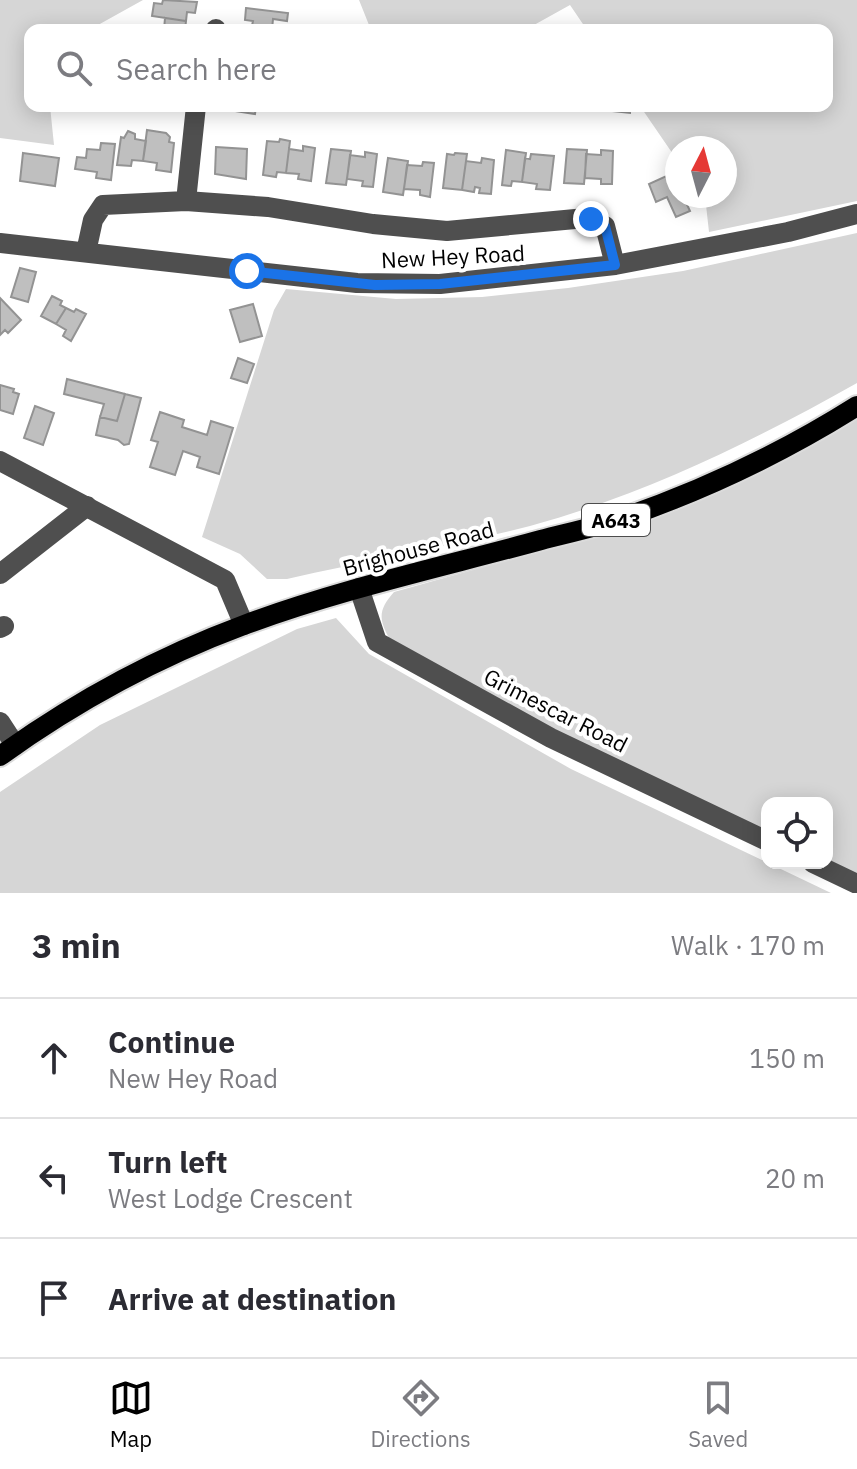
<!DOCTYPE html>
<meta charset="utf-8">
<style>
:root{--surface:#fff;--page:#f2f2f3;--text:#2b2b33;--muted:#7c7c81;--line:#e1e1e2;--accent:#000}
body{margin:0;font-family:"IBM Plex Sans",sans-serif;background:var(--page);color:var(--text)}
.controls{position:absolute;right:24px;bottom:24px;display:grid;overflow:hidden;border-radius:16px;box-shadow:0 4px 20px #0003}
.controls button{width:72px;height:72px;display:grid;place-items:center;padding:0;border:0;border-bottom:2px solid var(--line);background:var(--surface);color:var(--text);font:40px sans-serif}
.compass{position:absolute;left:665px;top:136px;width:72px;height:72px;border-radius:50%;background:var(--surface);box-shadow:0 4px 20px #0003;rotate:6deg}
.stop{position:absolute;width:24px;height:24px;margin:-18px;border:6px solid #1a73e8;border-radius:50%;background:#fff}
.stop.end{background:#1a73e8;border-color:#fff;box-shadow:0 2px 8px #0008}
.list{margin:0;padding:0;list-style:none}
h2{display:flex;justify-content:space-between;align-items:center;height:104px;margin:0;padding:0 32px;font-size:34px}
h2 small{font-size:26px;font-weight:400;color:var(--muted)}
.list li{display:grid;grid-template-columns:52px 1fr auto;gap:24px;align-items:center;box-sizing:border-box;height:120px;padding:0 32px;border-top:2px solid var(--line)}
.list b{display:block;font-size:30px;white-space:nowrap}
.list p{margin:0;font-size:26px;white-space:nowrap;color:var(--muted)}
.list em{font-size:26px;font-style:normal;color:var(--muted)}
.icon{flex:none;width:44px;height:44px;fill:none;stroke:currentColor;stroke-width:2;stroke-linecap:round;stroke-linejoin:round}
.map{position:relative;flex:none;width:857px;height:893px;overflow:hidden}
.search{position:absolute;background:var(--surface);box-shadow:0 4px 20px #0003;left:24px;right:24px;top:24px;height:88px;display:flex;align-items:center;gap:20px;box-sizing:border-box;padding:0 28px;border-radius:16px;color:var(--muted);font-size:30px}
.sheet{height:464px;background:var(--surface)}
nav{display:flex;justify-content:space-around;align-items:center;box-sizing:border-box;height:112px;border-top:2px solid var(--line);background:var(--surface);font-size:22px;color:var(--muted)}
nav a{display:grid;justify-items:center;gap:4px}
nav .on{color:var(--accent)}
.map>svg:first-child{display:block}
.green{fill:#d6d6d6}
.building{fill:#bfbfbf;stroke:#939393;stroke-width:2}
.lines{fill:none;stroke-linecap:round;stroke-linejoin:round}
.major-casing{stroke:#dbdbdb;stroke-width:24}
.minor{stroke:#4f4f4f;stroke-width:20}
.major{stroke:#000;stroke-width:20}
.route{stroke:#1a73e8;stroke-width:10}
.labels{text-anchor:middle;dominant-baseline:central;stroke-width:8;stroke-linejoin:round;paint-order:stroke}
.shield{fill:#fff;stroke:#4c4c4c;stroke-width:2}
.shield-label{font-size:20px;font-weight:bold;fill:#000}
.street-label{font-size:22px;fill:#000;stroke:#fff}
</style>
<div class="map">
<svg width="857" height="893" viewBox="0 0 857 893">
<rect width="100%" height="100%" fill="#fff"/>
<path class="green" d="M 0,0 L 143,0 L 89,30 L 30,30 L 30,106 L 50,106 L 54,145 L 0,138 Z
M 359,0 L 857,0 L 857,201 L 709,232 L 705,196 L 725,196 L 725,148 L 677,148 L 677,160 L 640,106 L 827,106 L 827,30 L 587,30 L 570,5 L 525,30 L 371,30 Z
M 857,233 L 857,383 C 754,441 644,495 530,526 C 450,547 367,561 287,579 L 267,579 L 240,554 L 202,537 L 274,310 L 286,289 L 396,299 L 482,297 L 568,288 L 683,271 Z
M 857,418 L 857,875 L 827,862 L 827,803 L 767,803 L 767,835 L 589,749 L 389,638 C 378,618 379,609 394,592 L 572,542 L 763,469 Z
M 336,618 L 369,654 L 571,769 L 831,893 L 0,893 L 0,792 L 100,725 L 297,629 Z"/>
<path class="building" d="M 163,0 L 197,2 L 195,13 L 187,12 L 186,21 L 152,16 L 154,3 L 162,4 Z
M 246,8 L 288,13 L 287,21 L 273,19 L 272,30 L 251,30 L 253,21 L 245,20 Z
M 165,18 L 186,21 L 185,30 L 164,30 Z
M 228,106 L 256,106 L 255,114 L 228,110 Z
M 594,106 L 630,106 L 630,113 L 594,109 Z
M 147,130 L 166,133 L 170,137 L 169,142 L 174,143 L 171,172 L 156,170 L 157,163 L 143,161 Z
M 128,131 L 135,134 L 135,139 L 146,141 L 143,161 L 132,160 L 131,166 L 117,165 L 121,137 L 124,138 Z
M 280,139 L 290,141 L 286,173 L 277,172 L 276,177 L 263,175 L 267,141 L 279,142 Z
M 101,143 L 115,144 L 111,180 L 96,178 L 97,172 L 75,169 L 77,157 L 86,158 L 87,149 L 100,150 Z
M 303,146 L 315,148 L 311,181 L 298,179 L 299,174 L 286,173 L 289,149 L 303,151 Z
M 216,147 L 247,149 L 246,179 L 215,174 Z
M 331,149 L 351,151 L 346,185 L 326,183 Z
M 567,149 L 587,150 L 584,184 L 564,183 Z
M 506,150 L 526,153 L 522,182 L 512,181 L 511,186 L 502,185 Z
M 601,150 L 613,151 L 612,184 L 601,184 L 601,179 L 585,178 L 586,154 L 601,155 Z
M 365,152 L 377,154 L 373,187 L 362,186 L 363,181 L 347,179 L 350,155 L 365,157 Z
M 23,153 L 59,158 L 55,186 L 20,181 Z
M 455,153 L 467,154 L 462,190 L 443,188 L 447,154 L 454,155 Z
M 531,154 L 554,156 L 550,190 L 536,189 L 537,184 L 522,182 L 525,158 L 530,159 Z
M 388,158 L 408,161 L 403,195 L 383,192 Z
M 482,158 L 494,160 L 491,194 L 479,193 L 480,188 L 475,187 L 474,192 L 462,190 L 466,161 L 481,163 Z
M 423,162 L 434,163 L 430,197 L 420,195 L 420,190 L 404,189 L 407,165 L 422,166 Z
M 673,173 L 677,182 L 677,196 L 683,196 L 690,211 L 676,217 L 667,197 L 656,202 L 649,184 Z
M 20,268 L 36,272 L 28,302 L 11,297 Z
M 52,296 L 62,301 L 60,305 L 66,308 L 56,324 L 41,316 Z
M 0,298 L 21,320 L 8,333 L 5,330 L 0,335 Z
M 253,304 L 262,336 L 240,342 L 230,310 Z
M 66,308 L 74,312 L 76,309 L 86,314 L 71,341 L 63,336 L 66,330 L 56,324 Z
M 238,358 L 254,364 L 247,383 L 231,378 Z
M 67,379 L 125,394 L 117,421 L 100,417 L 104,404 L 64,394 Z
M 0,385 L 14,389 L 13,392 L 19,394 L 13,414 L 0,410 Z
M 125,394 L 141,398 L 129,444 L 124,445 L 118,440 L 96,435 L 100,417 L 117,421 Z
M 35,406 L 54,413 L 43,445 L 24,438 Z
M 160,412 L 184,420 L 182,427 L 207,435 L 211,421 L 233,428 L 219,474 L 197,467 L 200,457 L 183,451 L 175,475 L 150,467 L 158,442 L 151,440 Z"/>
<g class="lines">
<g class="major-casing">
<path id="major" d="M 0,756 C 75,702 158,657 244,625 C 341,589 442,567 541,540 C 568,533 596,527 623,518 C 704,490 784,452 857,406"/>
</g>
<path class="minor" d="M 215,30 L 216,29
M 186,201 L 196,106
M 0,243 L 357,283 L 440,284 L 615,265 L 788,232 L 857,214
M 86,252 L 93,220 L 103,205 L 186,201 L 268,207 L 373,224 L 447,231 L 586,218 L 605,226 L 615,265
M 0,461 L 225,580 L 244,625
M 0,574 L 87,506
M 359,588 L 377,642 L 551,738 L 767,841
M 0,628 L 4,626
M 0,722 L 15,745
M 813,863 L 857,884"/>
<use href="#major" class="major"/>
</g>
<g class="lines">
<path class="route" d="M 247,271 L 375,285 L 440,284 L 615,265 L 605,226 L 591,219"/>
</g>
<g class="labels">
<rect class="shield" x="582" y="504" width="68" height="32" rx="6"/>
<g class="shield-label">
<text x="616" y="520">A643</text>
</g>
<g class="street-label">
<text transform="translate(453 256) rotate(-3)">New Hey Road</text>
<text transform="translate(418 548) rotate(-15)">Brighouse Road</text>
<text transform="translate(556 710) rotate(27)">Grimescar Road</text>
</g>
</g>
</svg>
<div class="controls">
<button><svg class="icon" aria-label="locate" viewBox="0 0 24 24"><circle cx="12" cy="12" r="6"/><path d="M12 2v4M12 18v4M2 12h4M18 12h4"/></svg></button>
</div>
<svg class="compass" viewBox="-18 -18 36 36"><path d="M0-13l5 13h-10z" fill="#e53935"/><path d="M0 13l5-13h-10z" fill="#7c7c81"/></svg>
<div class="stop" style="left:247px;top:271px"></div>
<div class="stop end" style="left:591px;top:219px"></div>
<div class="search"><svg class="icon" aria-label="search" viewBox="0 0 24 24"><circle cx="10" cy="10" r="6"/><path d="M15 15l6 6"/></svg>Search here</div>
</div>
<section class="sheet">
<h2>3 min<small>Walk · 170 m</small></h2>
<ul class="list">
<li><svg class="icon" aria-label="ahead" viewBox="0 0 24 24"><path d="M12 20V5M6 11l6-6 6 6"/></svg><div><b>Continue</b><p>New Hey Road</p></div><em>150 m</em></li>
<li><svg class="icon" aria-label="left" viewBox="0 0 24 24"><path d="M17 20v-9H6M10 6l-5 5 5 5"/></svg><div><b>Turn left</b><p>West Lodge Crescent</p></div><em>20 m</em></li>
<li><svg class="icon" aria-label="arrive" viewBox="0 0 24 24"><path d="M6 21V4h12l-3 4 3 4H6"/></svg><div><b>Arrive at destination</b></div></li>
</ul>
</section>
<nav>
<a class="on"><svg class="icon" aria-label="map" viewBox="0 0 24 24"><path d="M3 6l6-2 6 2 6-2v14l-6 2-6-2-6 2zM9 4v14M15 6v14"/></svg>Map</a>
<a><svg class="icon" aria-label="directions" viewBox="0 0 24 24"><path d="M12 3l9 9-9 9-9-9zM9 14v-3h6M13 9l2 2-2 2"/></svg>Directions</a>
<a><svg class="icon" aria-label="saved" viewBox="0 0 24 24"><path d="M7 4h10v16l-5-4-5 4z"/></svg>Saved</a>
</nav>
